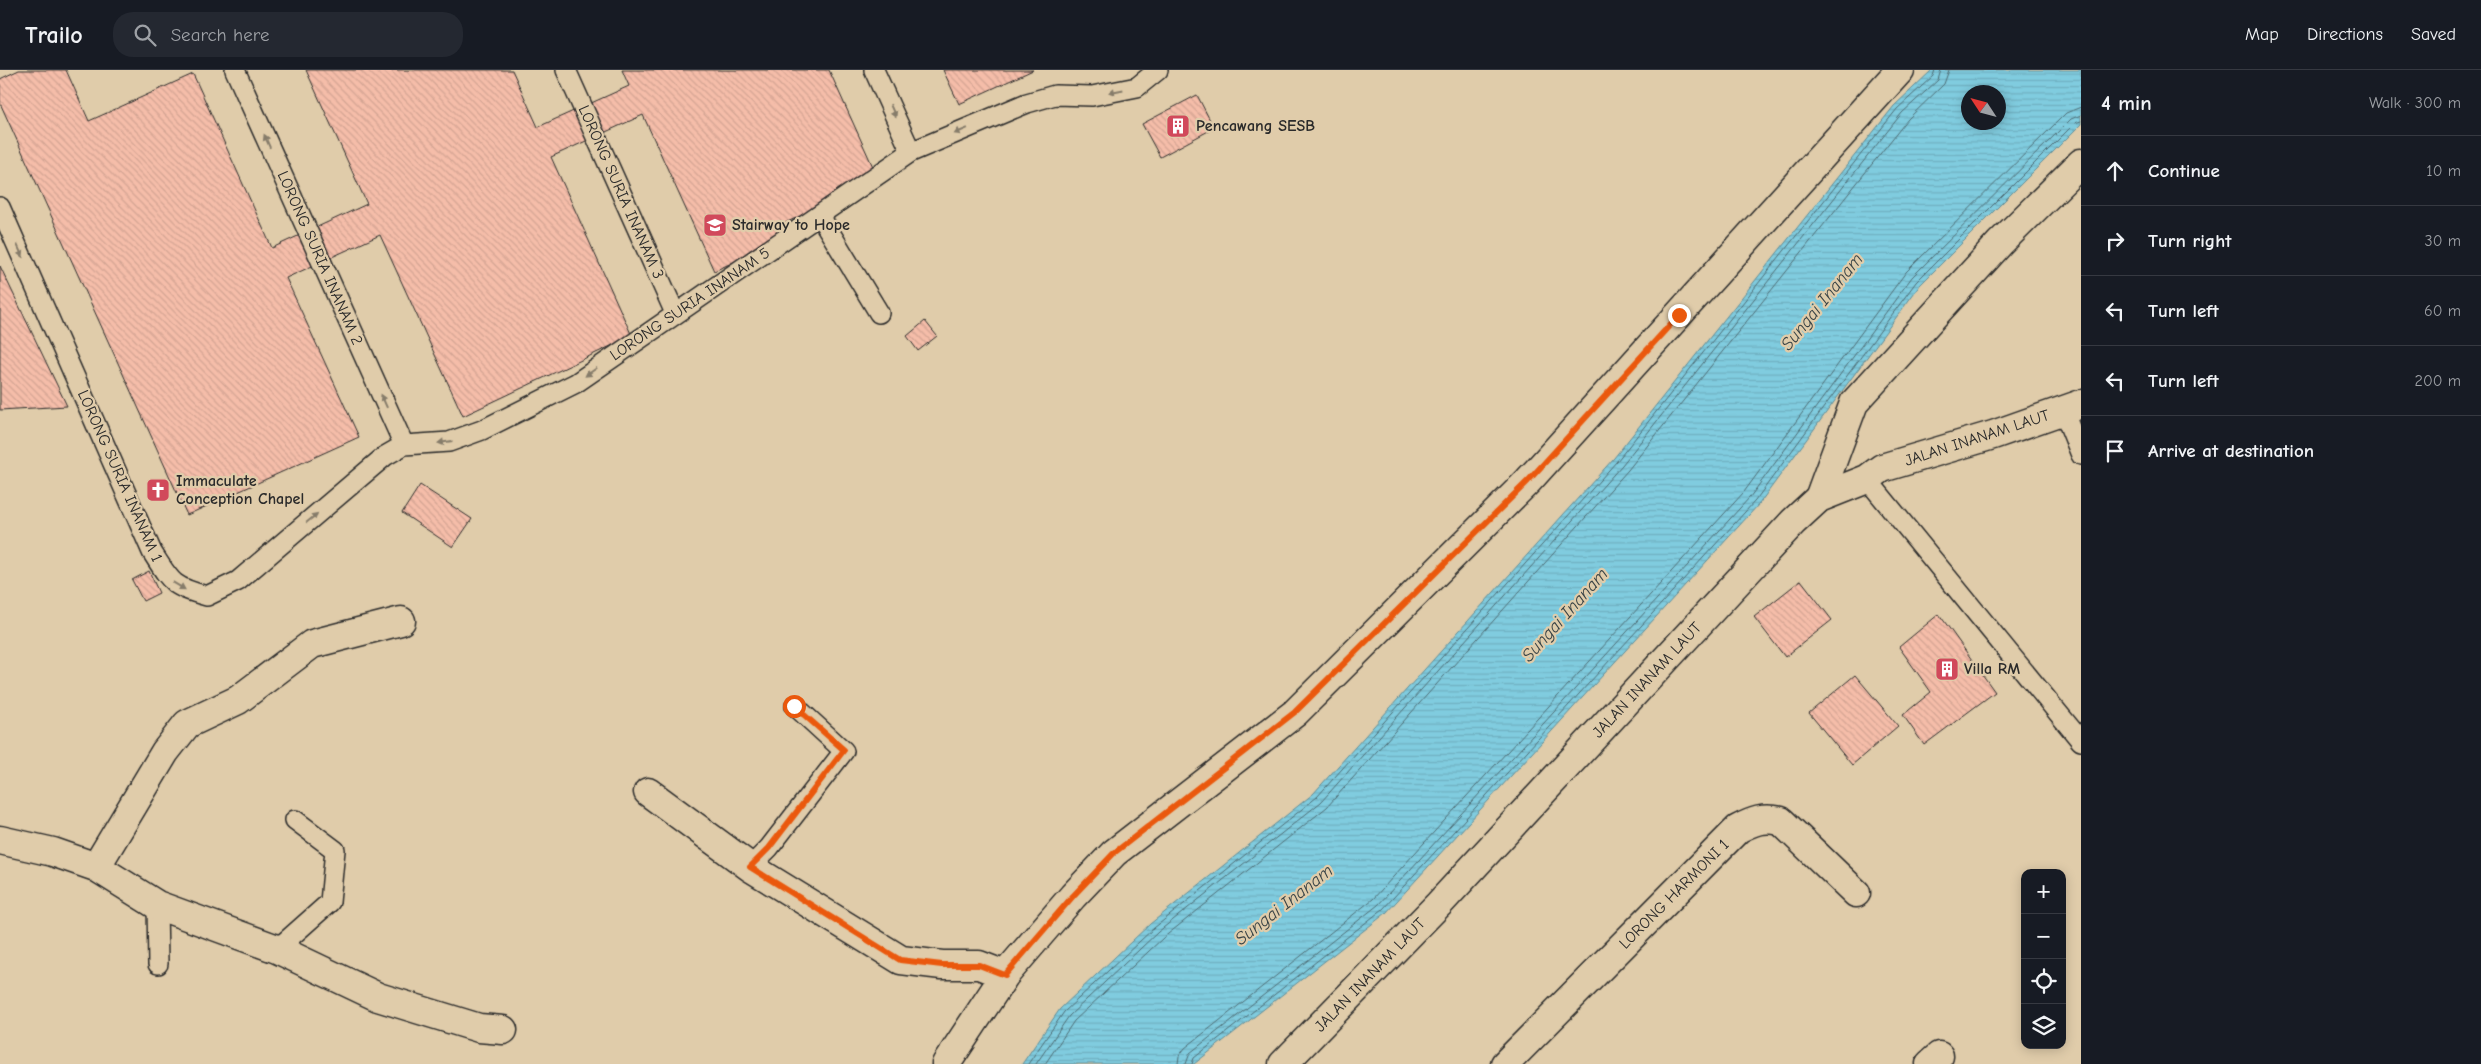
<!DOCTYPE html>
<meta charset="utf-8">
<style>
:root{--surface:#171b24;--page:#242831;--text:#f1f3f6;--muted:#9ea1a6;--line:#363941}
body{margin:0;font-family:"Comic Neue",sans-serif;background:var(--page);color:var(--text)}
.controls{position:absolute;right:15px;bottom:15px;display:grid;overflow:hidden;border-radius:10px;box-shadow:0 2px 12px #0003}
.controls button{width:45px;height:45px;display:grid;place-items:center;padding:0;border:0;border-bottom:1px solid var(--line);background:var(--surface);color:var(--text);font:25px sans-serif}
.compass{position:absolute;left:1961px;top:15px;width:45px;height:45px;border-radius:50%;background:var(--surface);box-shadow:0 2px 12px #0003;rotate:306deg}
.stop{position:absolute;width:15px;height:15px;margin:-11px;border:4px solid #ea580c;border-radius:50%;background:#fff}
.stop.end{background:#ea580c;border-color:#fff;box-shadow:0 1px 5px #0008}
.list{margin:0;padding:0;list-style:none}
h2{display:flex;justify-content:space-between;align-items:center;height:65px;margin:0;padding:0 20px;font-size:21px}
h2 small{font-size:16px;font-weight:400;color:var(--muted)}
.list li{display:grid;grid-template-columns:32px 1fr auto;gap:15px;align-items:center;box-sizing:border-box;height:70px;padding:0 20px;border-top:1px solid var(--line)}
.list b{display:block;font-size:19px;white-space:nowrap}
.list em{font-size:16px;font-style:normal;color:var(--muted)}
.icon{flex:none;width:28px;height:28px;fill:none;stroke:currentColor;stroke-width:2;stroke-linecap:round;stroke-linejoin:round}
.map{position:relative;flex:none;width:2081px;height:994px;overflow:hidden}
header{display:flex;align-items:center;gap:30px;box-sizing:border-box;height:70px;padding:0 25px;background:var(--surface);border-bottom:1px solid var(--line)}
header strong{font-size:24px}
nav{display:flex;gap:28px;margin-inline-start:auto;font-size:18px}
.search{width:350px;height:45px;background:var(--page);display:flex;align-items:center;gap:12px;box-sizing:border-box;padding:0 18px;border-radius:20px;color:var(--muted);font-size:19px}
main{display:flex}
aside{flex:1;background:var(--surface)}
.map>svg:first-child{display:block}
.water{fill:url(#water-rules);stroke:#5e8c97;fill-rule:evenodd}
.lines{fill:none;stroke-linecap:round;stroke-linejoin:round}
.shore{stroke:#4d6b73;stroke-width:1}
.building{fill:url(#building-back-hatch);stroke:#2b2b2b}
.service-casing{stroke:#2b2b2b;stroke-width:22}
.minor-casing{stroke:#2b2b2b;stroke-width:31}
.tertiary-casing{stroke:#2b2b2b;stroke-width:31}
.service{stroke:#e0ccaa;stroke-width:19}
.minor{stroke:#e0ccaa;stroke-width:28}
.tertiary{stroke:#e0ccaa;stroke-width:28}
.oneway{fill:#867c6a}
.route{stroke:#ea580c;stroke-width:6}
.labels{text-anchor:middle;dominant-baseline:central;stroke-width:4.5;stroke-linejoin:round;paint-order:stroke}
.poi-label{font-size:16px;font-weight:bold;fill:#2b2b2b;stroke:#e0ccaa;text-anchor:start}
.street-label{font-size:16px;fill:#2b2b2b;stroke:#e0ccaa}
.water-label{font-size:18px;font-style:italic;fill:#384346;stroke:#e0ccaa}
</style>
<header>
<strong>Trailo</strong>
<div class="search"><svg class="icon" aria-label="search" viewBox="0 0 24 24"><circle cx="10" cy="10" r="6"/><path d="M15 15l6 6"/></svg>Search here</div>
<nav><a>Map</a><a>Directions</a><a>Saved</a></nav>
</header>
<main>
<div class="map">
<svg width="2081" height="994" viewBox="0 0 2081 994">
<defs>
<pattern id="water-rules" width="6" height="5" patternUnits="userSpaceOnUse" patternTransform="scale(1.25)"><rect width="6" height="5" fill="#80ccdf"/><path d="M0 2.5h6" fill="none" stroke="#6fafc0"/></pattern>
<pattern id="building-back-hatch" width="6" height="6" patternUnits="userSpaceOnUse" patternTransform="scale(1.25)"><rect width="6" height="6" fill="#f5bda9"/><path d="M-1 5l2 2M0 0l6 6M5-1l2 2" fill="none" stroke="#d2a392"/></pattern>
</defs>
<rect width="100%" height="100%" fill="#e0ccaa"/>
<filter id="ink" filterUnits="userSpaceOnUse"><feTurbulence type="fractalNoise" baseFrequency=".02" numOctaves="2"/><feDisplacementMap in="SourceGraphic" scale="10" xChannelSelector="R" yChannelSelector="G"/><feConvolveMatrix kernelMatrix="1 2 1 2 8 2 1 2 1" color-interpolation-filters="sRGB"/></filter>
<g filter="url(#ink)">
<path class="water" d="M 1932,0 L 2081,0 L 2081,54 L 1920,215 L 1759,434 L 1386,843 L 1194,994 L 1022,994 L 1060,939 L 1150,854 L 1313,724 L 1614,388 L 1894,36 ZM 1968,22 L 1998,22 L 1998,52 L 1968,52 Z"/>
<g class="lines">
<path class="shore" d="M 1028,994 L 1064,942 L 1154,858 L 1317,727 L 1617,391 L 1897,39 L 1933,6 L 1935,0
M 1036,994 L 1069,946 L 1158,862 L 1321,732 L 1622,395 L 1902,43 L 1938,10 L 1941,0
M 1045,994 L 1074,951 L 1163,868 L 1327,737 L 1628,400 L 1908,49 L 1944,14 L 1949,0
M 1178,994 L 1179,986 L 1185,978 L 1373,829 L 1744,422 L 1906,202 L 2066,43 L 2081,37
M 1186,994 L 1190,983 L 1378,835 L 1750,427 L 1912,207 L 2071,49 L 2081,45
M 1192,994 L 1194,988 L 1383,839 L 1755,431 L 1916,212 L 2075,53 L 2081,51"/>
</g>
<path class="building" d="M 19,0 L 66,0 L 89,51 L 193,4 L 272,178 L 367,134 L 306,0 L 512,0 L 538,57 L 629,16 L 622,0 L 829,0 L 879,110 L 785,153 L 791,166 L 714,201 L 643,45 L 551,87 L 632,266 L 463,346 L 380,165 L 286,208 L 359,367 L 187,445 L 0,33 L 0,9 Z
M 943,0 L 1033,0 L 959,34 Z
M 1197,25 L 1214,58 L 1160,87 L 1142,54 Z
M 0,196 L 67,336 L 0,340 Z
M 925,251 L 937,266 L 918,281 L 907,266 Z
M 420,415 L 472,449 L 453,477 L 402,443 Z
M 149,501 L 159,523 L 143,531 L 132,510 Z
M 1801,510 L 1832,550 L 1785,587 L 1754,547 Z
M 1939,544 L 1995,622 L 1924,675 L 1903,645 L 1931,622 L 1899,577 Z
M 1855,605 L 1898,656 L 1852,695 L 1809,643 Z"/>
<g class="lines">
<g class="service-casing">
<path id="service" d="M 235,0 L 404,375
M 566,0 L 675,243
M 874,0 L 911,82
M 0,137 L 152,482 C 171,512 172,517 207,526 L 238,511 L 385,386 L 404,375 L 449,372 L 482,360 L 576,313 L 911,82 L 1027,33 L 1055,25 L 1092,26 L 1137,17 L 1158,0
M 820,146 L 879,243
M 2063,340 L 2081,385
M 1867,409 L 2081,671
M 750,797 L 769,778 L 844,681 L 795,636
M 157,835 L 158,894
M 277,879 L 330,832 L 335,780 L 295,750"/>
</g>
<g class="minor-casing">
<path id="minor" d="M 1819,428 L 1854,333 L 2000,173 L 2081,93
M 648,722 L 750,797 L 901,890 L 942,895 L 979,895 L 1005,905
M 0,770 L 53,782 L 96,797 L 157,835 L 277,879 L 378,927 L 479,958 L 503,960
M 96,797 L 165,682 L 187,654 L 238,630 L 312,574 L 401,551
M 946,994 L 1005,905 L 1073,826 L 1114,783 L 1295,643 L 1528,411 L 1900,0
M 1505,994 L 1738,759 C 1753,751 1763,747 1781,751 L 1856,823
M 1930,994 L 1939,986"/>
</g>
<g class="tertiary-casing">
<path id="tertiary" d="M 1283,994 L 1439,834 L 1793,452 L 1819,428 L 1867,409 L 1882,398 L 1993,365 L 2081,334"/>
</g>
<use href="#service" class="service"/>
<use href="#minor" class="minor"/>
<use href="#tertiary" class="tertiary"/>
</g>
<defs><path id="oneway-solid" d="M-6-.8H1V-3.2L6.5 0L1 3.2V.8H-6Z" transform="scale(1.25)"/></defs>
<g class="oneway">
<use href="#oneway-solid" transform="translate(1116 21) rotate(169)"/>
<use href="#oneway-solid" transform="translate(893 41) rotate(66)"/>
<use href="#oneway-solid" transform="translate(961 61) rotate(157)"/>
<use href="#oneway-solid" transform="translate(267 71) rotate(-114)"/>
<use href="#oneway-solid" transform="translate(20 181) rotate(66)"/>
<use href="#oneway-solid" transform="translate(591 302) rotate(145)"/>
<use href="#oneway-solid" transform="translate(384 331) rotate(-114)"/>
<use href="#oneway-solid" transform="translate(445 372) rotate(172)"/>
<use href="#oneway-solid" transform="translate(312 448) rotate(-40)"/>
<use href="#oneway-solid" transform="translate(179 516) rotate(31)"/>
</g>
</g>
<g class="lines" filter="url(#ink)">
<path class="route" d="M 794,636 L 844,680 L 769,778 L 750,797 L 900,890 L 942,895 L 979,895 L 1005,905 L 1073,826 L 1114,783 L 1295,642 L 1528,411 L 1679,245"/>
</g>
<defs>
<g id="building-square" transform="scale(1.25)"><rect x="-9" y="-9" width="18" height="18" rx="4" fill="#d1495b" stroke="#e0ccaa"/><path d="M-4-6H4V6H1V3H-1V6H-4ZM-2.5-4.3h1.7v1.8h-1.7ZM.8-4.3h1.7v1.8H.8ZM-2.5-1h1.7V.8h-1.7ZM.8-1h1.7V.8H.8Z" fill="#fff"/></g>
<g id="school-square" transform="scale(1.25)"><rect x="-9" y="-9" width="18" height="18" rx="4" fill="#d1495b" stroke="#e0ccaa"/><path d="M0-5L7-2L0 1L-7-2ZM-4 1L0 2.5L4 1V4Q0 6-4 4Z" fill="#fff"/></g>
<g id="church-square" transform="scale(1.25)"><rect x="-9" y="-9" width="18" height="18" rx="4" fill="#d1495b" stroke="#e0ccaa"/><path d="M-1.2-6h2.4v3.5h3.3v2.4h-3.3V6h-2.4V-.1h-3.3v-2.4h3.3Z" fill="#fff"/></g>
</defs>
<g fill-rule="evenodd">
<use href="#building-square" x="1178" y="56"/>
<use href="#school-square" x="715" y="155"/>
<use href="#church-square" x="158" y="420"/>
<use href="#building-square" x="1947" y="599"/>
</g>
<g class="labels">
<g class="poi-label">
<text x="1196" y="56">Pencawang SESB</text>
<text x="732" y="155">Stairway to Hope</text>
<text x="176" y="411">Immaculate<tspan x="176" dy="18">Conception Chapel</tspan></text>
<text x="1964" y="599">Villa RM</text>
</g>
<g class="street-label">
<text transform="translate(621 122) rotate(66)">LORONG SURIA INANAM 3</text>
<text transform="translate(320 188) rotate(66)">LORONG SURIA INANAM 2</text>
<text transform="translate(690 234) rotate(-34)">LORONG SURIA INANAM 5</text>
<text transform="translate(1977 368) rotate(-18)">JALAN INANAM LAUT</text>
<text transform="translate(120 406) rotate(66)">LORONG SURIA INANAM 1</text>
<text transform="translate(1647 610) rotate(-47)">JALAN INANAM LAUT</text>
<text transform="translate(1674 824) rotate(-45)">LORONG HARMONI 1</text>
<text transform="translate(1370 905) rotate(-46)">JALAN INANAM LAUT</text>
</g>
<g class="water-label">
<text transform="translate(1822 232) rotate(-51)">Sungai Inanam</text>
<text transform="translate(1565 545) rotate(-48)">Sungai Inanam</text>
<text transform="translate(1284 835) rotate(-38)">Sungai Inanam</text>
</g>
</g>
</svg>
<div class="controls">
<button>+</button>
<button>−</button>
<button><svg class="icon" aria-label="locate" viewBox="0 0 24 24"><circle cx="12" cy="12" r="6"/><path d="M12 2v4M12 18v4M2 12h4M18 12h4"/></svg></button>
<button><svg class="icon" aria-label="layers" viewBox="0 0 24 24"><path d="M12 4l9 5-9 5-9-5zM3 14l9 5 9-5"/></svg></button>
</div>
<svg class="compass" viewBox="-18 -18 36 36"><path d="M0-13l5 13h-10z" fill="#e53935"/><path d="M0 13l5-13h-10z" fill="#9ea1a6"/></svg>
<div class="stop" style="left:794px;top:636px"></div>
<div class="stop end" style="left:1679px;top:245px"></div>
</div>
<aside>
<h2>4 min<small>Walk · 300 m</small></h2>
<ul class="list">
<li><svg class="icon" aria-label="ahead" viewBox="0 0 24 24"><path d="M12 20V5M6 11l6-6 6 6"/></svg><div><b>Continue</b></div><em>10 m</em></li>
<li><svg class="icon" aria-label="right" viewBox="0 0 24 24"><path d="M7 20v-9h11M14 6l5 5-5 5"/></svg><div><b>Turn right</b></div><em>30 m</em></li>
<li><svg class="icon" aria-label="left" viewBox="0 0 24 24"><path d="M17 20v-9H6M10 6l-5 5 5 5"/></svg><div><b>Turn left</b></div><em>60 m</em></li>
<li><svg class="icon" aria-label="left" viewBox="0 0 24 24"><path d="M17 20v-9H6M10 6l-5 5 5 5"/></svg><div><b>Turn left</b></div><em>200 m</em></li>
<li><svg class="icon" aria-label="arrive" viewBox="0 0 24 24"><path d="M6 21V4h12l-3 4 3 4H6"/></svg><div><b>Arrive at destination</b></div></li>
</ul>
</aside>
</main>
